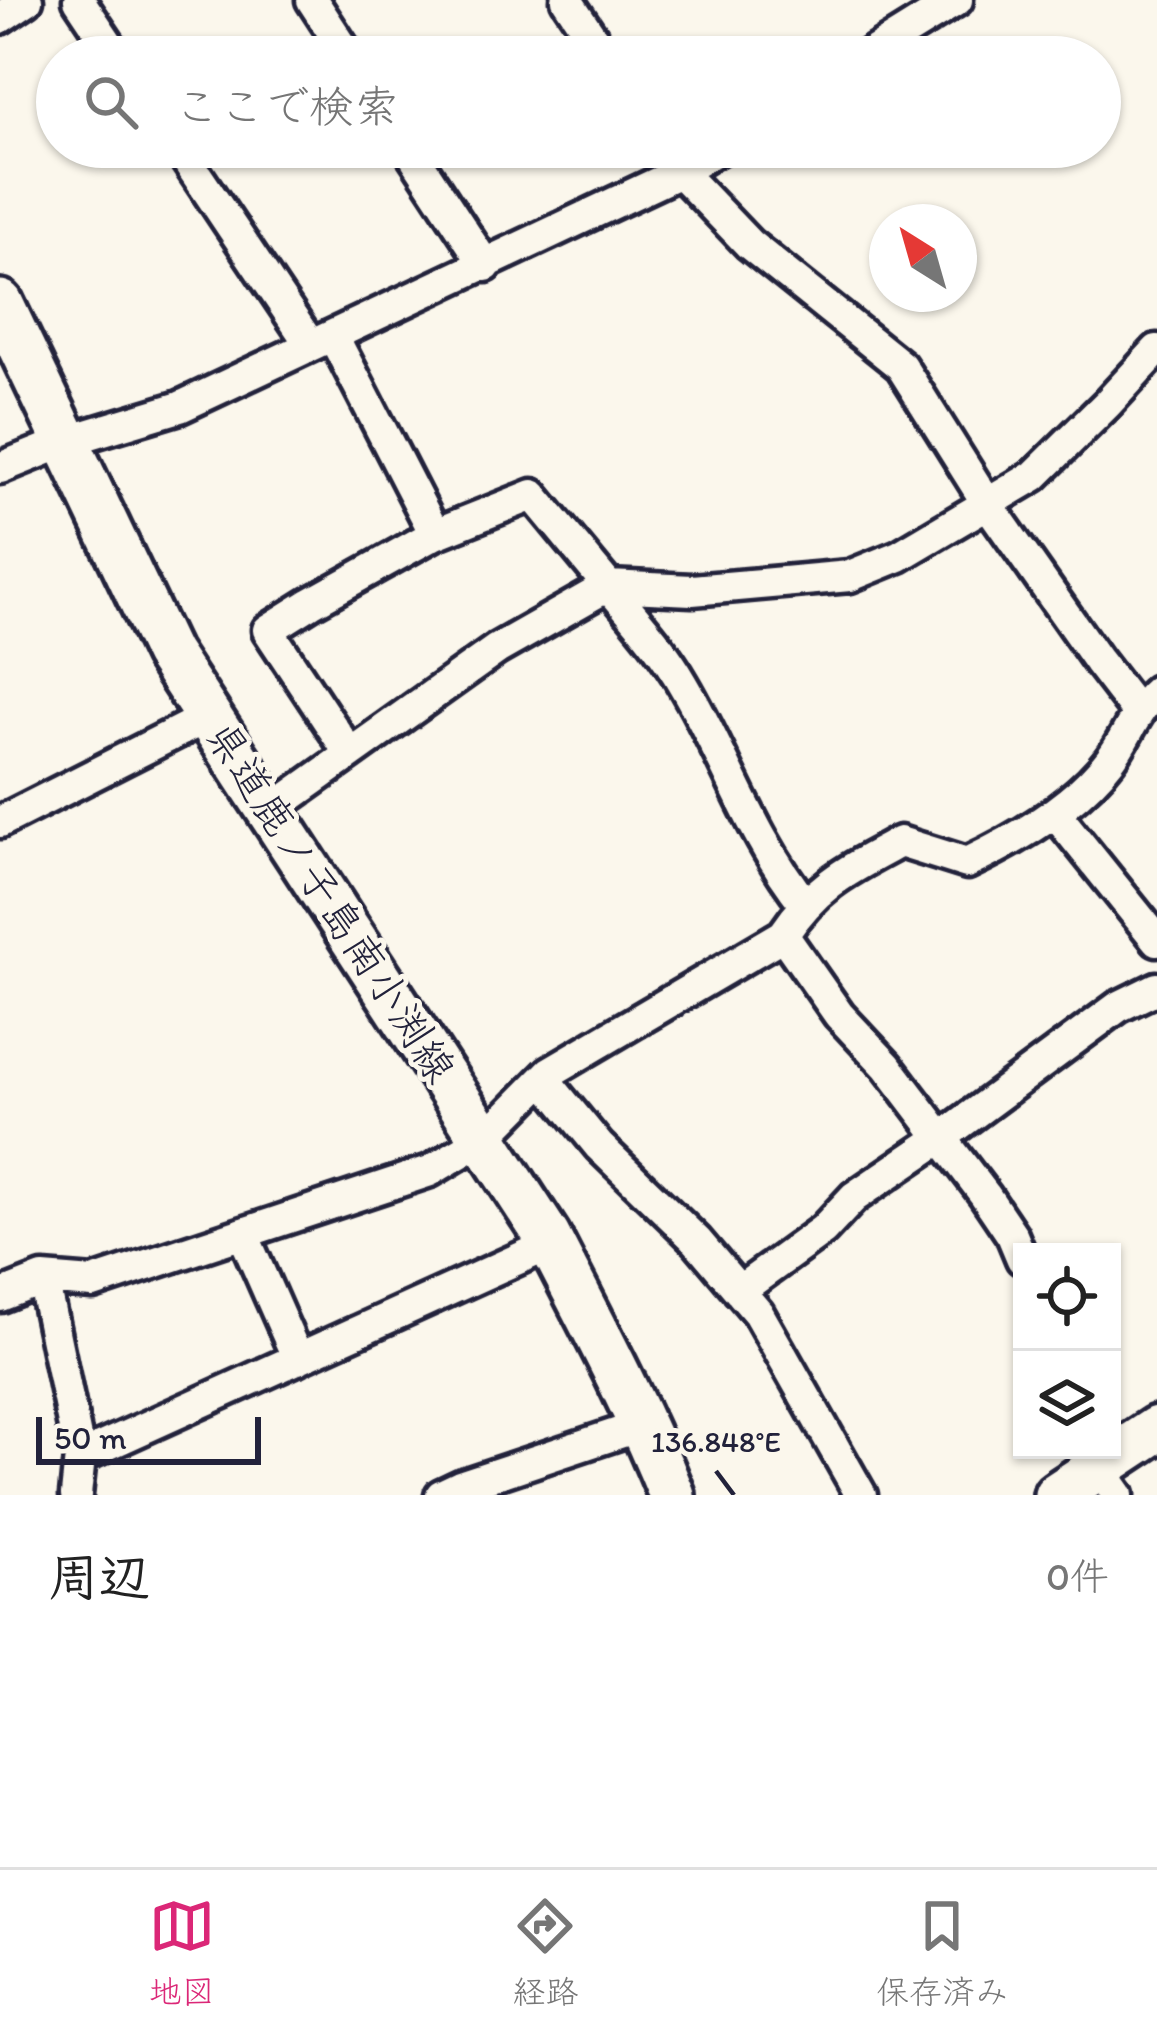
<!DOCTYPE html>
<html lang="ja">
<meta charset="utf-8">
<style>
:root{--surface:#fff;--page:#f2f2f2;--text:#222;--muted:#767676;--line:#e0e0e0;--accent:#db2777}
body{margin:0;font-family:Itim,"Klee One",sans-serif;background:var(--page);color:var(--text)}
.controls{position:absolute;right:36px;bottom:36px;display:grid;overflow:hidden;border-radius:0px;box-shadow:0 3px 9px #0004}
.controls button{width:108px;height:108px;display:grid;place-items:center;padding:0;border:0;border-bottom:3px solid var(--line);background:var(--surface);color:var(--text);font:60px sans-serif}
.compass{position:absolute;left:869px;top:204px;width:108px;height:108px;border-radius:50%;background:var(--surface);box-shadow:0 3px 9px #0004;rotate:323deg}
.scale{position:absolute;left:36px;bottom:30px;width:225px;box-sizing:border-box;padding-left:12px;border:6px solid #22223b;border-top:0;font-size:33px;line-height:42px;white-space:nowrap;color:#22223b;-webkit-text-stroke:9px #fbf7ec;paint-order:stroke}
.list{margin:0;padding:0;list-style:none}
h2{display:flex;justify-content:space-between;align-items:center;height:156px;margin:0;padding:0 48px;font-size:51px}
h2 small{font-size:39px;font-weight:400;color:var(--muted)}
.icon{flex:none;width:66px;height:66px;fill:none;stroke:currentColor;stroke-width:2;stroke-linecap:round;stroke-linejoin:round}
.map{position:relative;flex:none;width:1157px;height:1495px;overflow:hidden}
.search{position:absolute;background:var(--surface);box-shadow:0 3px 9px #0004;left:36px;right:36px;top:36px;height:132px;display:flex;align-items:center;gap:30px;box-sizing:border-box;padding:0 42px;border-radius:66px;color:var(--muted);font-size:45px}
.sheet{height:372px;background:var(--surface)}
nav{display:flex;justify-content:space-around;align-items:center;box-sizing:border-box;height:168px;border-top:3px solid var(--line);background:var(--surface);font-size:33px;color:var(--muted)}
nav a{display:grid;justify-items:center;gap:6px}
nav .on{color:var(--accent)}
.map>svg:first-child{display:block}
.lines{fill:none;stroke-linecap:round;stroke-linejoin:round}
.street-casing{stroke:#22223b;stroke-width:39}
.secondary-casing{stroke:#22223b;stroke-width:54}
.street{stroke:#fbf7ec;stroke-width:30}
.secondary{stroke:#fbf7ec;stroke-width:45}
.ticks{fill:none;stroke:#22223b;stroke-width:4.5}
.labels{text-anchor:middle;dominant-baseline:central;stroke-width:10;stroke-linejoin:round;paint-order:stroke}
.street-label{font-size:42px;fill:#22223b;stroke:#fbf7ec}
.ticks-label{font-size:30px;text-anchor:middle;fill:#22223b;stroke:#fbf7ec;stroke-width:10;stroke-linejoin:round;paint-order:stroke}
</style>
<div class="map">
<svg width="1157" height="1495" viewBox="0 0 1157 1495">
<rect width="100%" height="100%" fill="#fbf7ec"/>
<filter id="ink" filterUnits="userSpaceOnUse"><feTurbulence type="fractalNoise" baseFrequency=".00833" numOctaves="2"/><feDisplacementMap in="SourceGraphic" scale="24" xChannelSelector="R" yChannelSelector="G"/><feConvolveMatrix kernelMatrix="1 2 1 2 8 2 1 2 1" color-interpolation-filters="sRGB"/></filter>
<g filter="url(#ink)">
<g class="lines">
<g class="street-casing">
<path id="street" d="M 79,0 L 117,57
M 312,0 L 349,57
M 567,0 L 605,57
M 0,18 L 27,0
M 865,57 L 957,0
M 178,147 L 310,344
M 408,147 L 486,266
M 664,147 L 680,172 L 749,244 L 901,366 L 987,503 L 1098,661 L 1138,713
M 333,336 L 435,534
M 0,468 L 67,441 L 180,407 L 680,172 L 721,147
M 350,754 L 268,630 L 311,603 L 435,534 L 533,495 C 559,526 584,557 610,588 C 636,619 663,649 683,684 C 726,757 751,837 805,904
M 270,811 L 497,649 L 608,586 L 692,590 L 850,576 L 899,556 L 1034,476 L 1107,404 L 1157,350
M 1055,813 L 1157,940
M 0,822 L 209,716
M 783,935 L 839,1015 L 887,1066 L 985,1195 L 1012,1235 L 1022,1259
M 544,1079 L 599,1146 L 697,1241 L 758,1313 L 861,1495
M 243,1234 L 298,1359
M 43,1279 L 80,1457 L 76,1495
M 739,1291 L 823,1230 L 854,1197 L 941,1138 L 1118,1007 L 1157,988
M 0,1296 L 43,1279 L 93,1283 L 430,1171 L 485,1138 L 550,1072 L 783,935 C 817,884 848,870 900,842 L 967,863 C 1018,839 1075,806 1110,760 C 1127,738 1135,710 1157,691
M 1093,1450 L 1099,1468 L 1118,1495
M 80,1457 L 551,1244
M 441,1495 L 460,1486 L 643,1425"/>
</g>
<g class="secondary-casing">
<path id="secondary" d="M 0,303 L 167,653 L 547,1236 C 591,1322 636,1405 672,1495
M 1057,1495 L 1157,1429"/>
</g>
<use href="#street" class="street"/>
<use href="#secondary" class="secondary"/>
</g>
</g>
<path class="ticks" d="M 716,1471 L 734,1495"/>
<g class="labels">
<g class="street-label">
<text transform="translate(331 902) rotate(57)">県道鹿ノ子島南小渕線</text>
</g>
</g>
<g class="ticks-label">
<text x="716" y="1452">136.848°E</text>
</g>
</svg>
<div class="controls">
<button><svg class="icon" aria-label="locate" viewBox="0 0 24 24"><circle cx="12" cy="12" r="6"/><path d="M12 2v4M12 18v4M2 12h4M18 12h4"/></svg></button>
<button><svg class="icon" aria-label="layers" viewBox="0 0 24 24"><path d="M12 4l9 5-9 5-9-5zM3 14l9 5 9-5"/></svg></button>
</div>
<svg class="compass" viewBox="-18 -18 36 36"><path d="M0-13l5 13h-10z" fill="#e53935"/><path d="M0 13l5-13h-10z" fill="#767676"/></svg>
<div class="scale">50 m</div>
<div class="search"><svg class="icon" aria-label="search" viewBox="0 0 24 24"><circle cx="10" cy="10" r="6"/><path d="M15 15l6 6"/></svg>ここで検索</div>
</div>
<section class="sheet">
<h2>周辺<small>0件</small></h2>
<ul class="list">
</ul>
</section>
<nav>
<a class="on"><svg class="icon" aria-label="map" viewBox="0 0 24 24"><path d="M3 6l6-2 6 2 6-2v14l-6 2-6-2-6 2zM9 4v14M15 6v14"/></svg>地図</a>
<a><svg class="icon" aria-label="directions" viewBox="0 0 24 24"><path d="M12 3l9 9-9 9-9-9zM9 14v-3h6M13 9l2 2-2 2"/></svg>経路</a>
<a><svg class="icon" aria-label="saved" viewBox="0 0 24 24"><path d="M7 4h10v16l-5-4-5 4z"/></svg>保存済み</a>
</nav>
